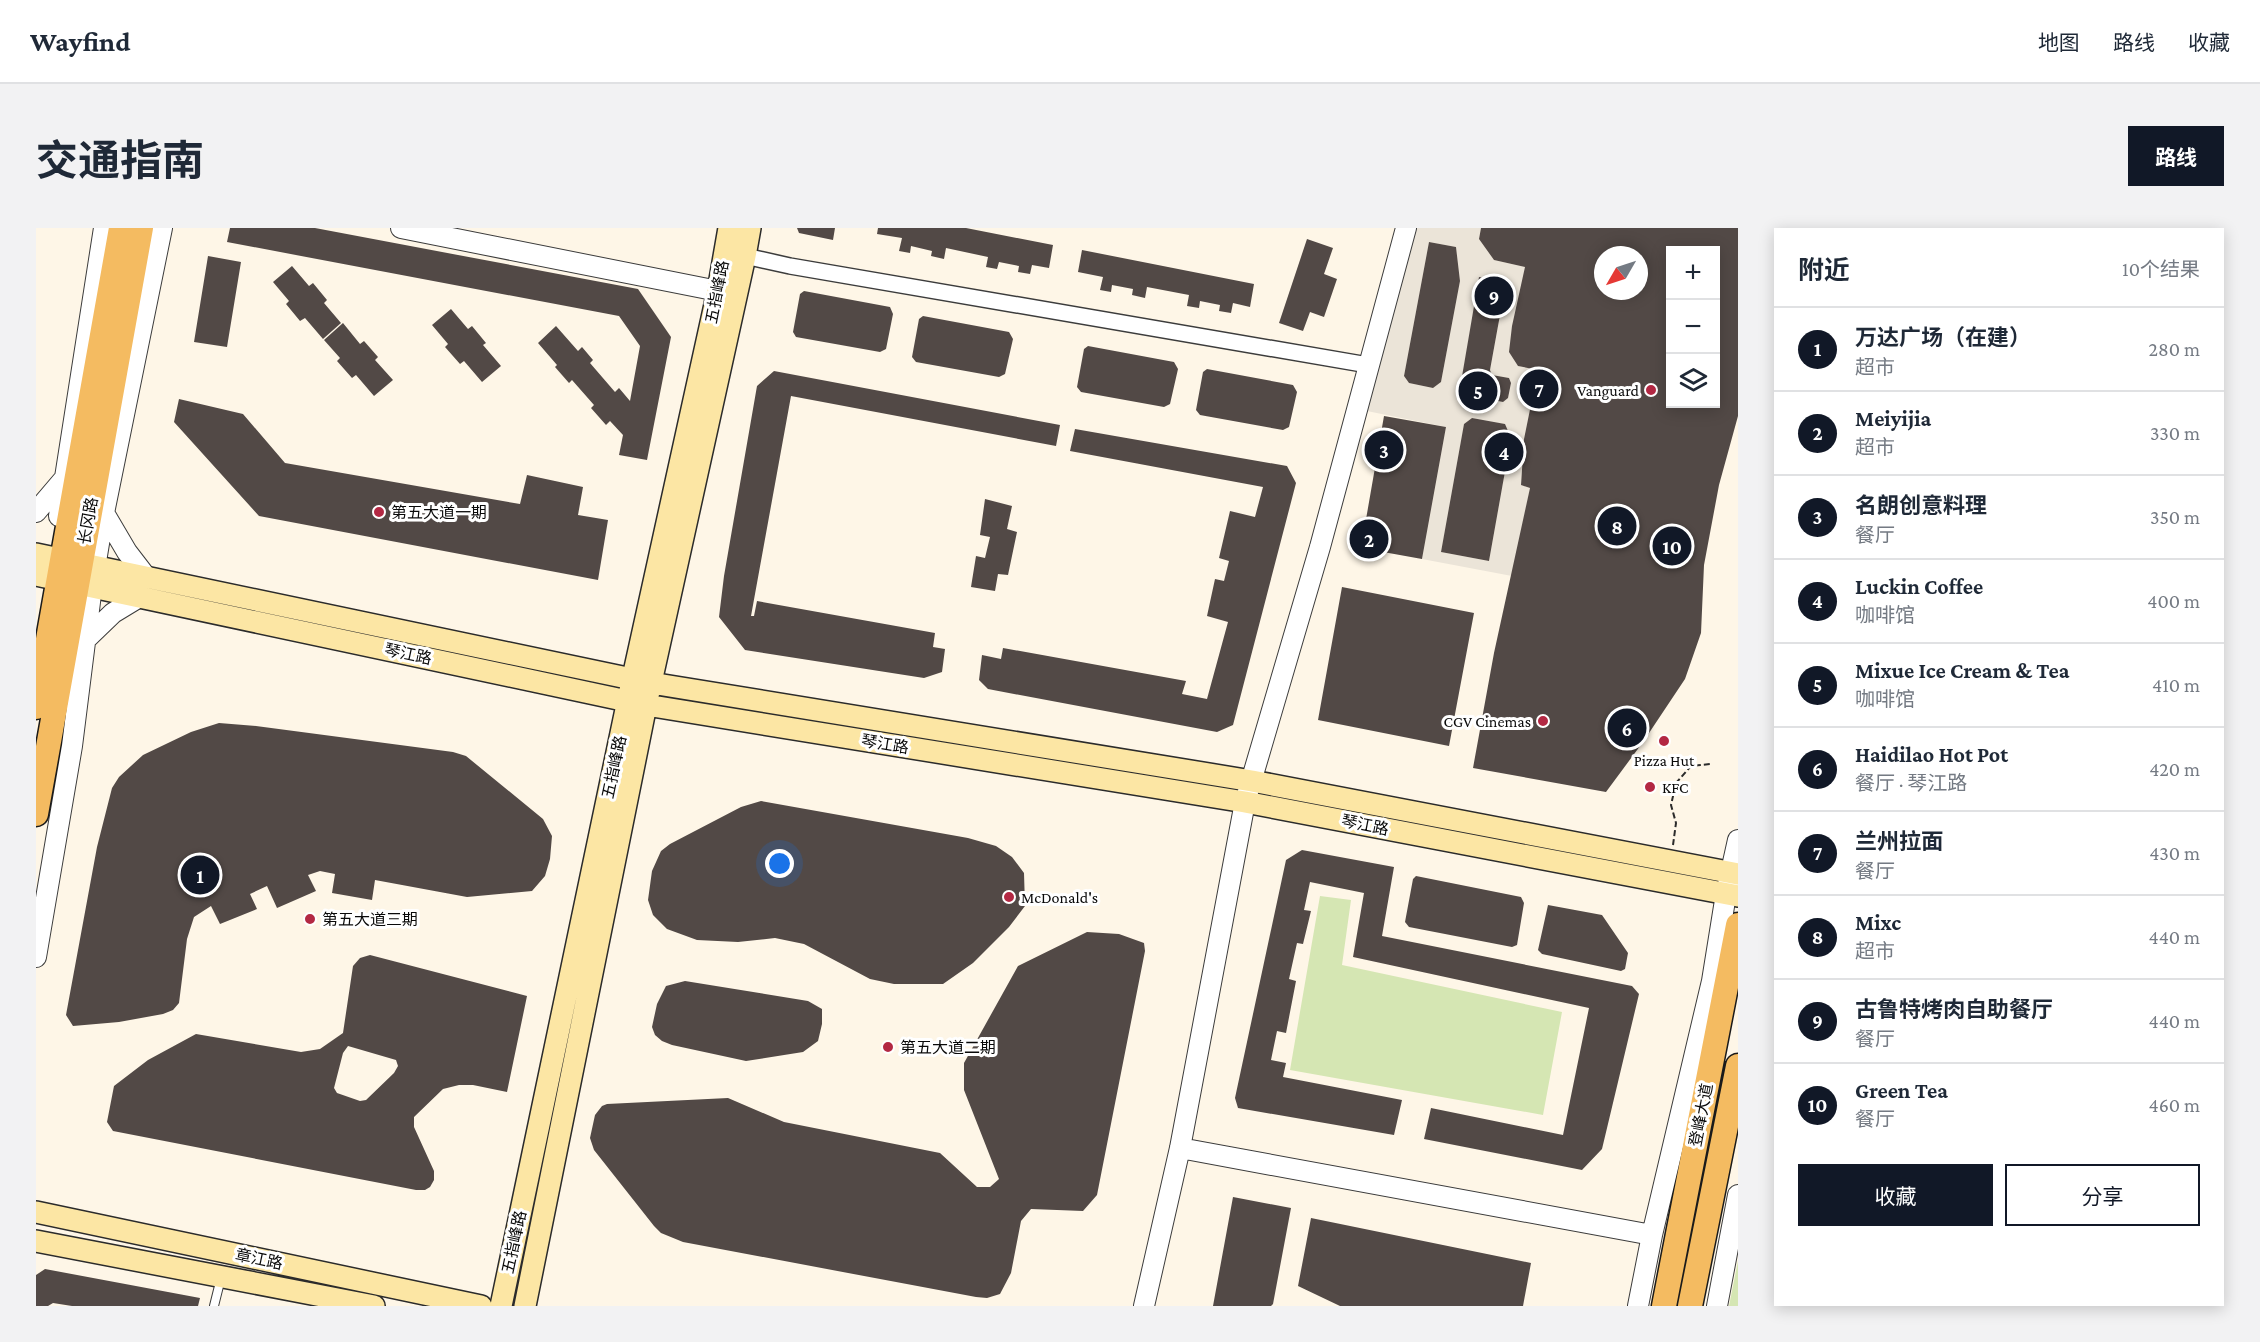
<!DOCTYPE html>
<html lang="zh">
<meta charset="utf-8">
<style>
:root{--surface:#fff;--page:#f2f2f3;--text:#1f2937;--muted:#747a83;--line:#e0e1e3;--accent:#111827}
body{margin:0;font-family:"Crimson Pro","Noto Sans SC",serif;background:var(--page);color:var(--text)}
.controls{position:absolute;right:18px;top:18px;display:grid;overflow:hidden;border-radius:0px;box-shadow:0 3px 15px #0003}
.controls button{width:54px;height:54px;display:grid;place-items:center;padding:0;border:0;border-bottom:2px solid var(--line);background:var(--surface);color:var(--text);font:30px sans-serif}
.compass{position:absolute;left:1558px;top:18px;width:54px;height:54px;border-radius:50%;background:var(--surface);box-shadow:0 3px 15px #0003;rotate:231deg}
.you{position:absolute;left:744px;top:636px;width:21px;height:21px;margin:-15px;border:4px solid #fff;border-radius:50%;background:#1a73e8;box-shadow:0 0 0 9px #1a73e833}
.badge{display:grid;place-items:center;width:39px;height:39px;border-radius:50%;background:var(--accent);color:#fff;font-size:20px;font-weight:700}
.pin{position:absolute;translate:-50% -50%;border:3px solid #fff;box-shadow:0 2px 6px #0006}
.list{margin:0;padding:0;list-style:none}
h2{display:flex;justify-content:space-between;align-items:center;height:78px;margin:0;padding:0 24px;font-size:26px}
h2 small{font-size:20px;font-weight:400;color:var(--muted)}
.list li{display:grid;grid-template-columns:39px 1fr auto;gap:18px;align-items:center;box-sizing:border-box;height:84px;padding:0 24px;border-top:2px solid var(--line)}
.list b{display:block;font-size:22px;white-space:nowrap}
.list p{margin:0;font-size:20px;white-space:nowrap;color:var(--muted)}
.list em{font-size:20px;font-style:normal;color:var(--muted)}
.actions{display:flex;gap:12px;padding:18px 24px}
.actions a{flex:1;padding:14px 0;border:2px solid var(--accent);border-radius:0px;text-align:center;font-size:21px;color:var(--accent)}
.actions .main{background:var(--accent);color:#fff}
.icon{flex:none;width:33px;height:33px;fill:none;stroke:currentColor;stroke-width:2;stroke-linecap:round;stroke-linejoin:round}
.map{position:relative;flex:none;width:1702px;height:1078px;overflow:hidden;border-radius:0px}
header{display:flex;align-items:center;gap:36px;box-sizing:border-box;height:84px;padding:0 30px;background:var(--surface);border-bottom:2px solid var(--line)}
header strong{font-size:28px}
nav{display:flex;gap:33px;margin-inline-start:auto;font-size:21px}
.intro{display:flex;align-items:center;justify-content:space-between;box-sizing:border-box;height:144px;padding:0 36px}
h1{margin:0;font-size:42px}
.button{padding:15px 27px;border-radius:0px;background:var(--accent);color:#fff;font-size:21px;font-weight:700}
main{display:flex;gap:36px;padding:0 36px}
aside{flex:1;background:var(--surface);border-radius:0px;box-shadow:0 3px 15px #0003}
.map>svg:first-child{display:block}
.green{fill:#d5e6b3}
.plaza{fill:#ebe4d8;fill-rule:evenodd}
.building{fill:#524946;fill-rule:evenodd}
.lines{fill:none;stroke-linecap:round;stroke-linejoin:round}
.service-casing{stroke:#3c3c3c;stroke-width:10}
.minor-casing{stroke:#3c3c3c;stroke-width:18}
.tertiary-casing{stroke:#3c3c3c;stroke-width:22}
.secondary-casing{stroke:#2b2b2b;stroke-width:24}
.primary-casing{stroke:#1a1a1a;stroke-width:27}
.path{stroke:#2b2b2b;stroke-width:2;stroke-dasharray:6 3;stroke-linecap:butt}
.service{stroke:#fff;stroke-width:8}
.minor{stroke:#fff;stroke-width:15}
.tertiary{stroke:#fff;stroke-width:20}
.secondary{stroke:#fce6a4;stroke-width:21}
.primary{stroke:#f4bb61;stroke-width:24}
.poi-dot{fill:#b32843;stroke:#fff;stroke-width:2}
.labels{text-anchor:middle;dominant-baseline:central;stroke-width:6;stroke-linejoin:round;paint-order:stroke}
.street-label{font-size:16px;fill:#090909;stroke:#fff}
.poi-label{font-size:16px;fill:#090909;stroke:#fff;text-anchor:start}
</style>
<header>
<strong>Wayfind</strong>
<nav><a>地图</a><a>路线</a><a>收藏</a></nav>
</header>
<div class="intro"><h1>交通指南</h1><a class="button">路线</a></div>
<main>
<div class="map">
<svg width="1702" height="1078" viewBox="0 0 1702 1078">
<rect width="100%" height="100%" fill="#fef6e7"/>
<path class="green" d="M 1284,668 L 1315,672 L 1306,737 L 1526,784 L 1507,887 L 1254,842 Z
M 1702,1033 L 1702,1078 L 1693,1078 Z"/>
<path class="plaza" d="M 1370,0 L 1445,0 L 1443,11 L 1458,32 L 1489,39 L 1482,138 L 1502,142 L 1488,211 L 1485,257 L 1494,260 L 1476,348 L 1386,331 L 1410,199 L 1321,181 ZM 1393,14 L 1420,19 L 1424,53 L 1405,154 L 1397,160 L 1373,155 L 1368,148 ZM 1444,49 L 1470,54 L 1454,142 L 1456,147 L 1473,150 L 1475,155 L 1472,170 L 1467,173 L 1429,166 L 1424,160 ZM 1436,190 L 1468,196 L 1475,210 L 1453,333 L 1405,324 L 1428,196 Z"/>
<path class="building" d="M 194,0 L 279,0 L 602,61 L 635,109 L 611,232 L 583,227 L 587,207 L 574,193 L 570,197 L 555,180 L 558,177 L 536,152 L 533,155 L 519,139 L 521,137 L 502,115 L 520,98 L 542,123 L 546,119 L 557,132 L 554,135 L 579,164 L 583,160 L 594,173 L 604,118 L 583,88 L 191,14 Z
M 761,0 L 799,0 L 797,12 L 763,5 Z
M 842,0 L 930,0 L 1017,17 L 1013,40 L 996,37 L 994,46 L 982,44 L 983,38 L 963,34 L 961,41 L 950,39 L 952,29 L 910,20 L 908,31 L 895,28 L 896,23 L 875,18 L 874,25 L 863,23 L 866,10 L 841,6 Z
M 1445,0 L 1702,0 L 1702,188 L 1683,257 L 1668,337 L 1665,405 L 1649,451 L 1607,514 L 1570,564 L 1437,540 L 1458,425 L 1494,260 L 1485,257 L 1488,211 L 1502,142 L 1482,138 L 1473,124 L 1476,98 L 1489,39 L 1458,32 L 1443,11 ZM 1634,22 L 1680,22 L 1680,176 L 1634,176 ZM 1567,27 L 1603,27 L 1603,63 L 1567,63 Z
M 1271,11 L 1297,20 L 1288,46 L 1301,51 L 1288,89 L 1274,84 L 1267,103 L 1243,95 Z
M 1393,14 L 1420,19 L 1424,53 L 1405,154 L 1397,160 L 1373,155 L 1368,148 Z
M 1046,22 L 1218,56 L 1214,79 L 1197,75 L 1195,85 L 1183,83 L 1184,77 L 1164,73 L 1163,80 L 1151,78 L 1153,67 L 1111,59 L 1109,70 L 1096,67 L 1097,61 L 1076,57 L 1075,64 L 1064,62 L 1067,49 L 1042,44 Z
M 172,28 L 205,34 L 191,119 L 158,114 Z
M 256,38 L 273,58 L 277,55 L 291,72 L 288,75 L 305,95 L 287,111 L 269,90 L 264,93 L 250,76 L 253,73 L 237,54 Z
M 1443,49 L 1470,54 L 1454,142 L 1456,147 L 1473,150 L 1475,155 L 1472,170 L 1467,174 L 1428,166 L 1424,160 Z
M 768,63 L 854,79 L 857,86 L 850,121 L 844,124 L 760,109 L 757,104 L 764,66 Z
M 415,81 L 432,101 L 436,98 L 450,115 L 447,117 L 465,138 L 446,154 L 428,133 L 424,136 L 409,119 L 412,116 L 396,97 Z
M 887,88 L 973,104 L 977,111 L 969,146 L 963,149 L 880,134 L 876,129 L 883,91 Z
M 307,95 L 324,116 L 328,113 L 342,129 L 339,132 L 357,152 L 338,168 L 320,147 L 316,150 L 301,133 L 304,130 L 288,112 Z
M 1052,118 L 1138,134 L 1142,141 L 1134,176 L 1128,179 L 1045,164 L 1041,159 L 1048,121 Z
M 1171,141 L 1257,157 L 1261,164 L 1253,199 L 1247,202 L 1164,187 L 1160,182 L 1167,144 Z
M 738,143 L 1024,197 L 1020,218 L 755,168 L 715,388 L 718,388 L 721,373 L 899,405 L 897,419 L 909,421 L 906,444 L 888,450 L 709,422 L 683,389 L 688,348 L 721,158 Z
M 143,171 L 207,186 L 249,235 L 484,276 L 491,247 L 547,259 L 542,287 L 572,292 L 562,352 L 223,288 L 138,194 Z
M 1348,188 L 1410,199 L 1386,331 L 1325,320 Z
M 1436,190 L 1469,196 L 1475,210 L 1453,333 L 1405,324 L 1428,196 Z
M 1039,201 L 1251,238 L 1260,255 L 1197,497 L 1181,504 L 952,461 L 943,452 L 946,427 L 965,431 L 967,420 L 1150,453 L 1146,466 L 1171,471 L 1192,394 L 1171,388 L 1179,351 L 1188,353 L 1193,333 L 1183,330 L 1194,283 L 1219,289 L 1227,259 L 1034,223 Z
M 949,271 L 976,278 L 971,301 L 981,304 L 972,347 L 962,346 L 959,363 L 935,359 L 940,328 L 949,330 L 954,309 L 944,307 Z
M 1306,359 L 1438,385 L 1413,518 L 1282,492 Z
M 183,495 L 220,498 L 417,524 L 430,528 L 507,591 L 516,608 L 514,631 L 509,648 L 496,663 L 431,669 L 339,652 L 336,672 L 296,665 L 299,646 L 284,643 L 272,647 L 280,663 L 241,680 L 231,658 L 214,666 L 221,681 L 184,696 L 175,678 L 158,689 L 151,711 L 143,775 L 137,782 L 127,786 L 83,794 L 37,798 L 30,787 L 61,619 L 76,560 L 83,549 L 107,527 L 155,504 Z
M 725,573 L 932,610 L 960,618 L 976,629 L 988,645 L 989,678 L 973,699 L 937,735 L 907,756 L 858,756 L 834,751 L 768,716 L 739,710 L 702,714 L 661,712 L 631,701 L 617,687 L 612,672 L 616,643 L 625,623 L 634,616 L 705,579 Z
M 1266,622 L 1358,639 L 1346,708 L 1596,758 L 1603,766 L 1566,921 L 1546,942 L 1388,911 L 1395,880 L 1527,907 L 1553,780 L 1317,729 L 1328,665 L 1274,654 L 1268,682 L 1275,683 L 1267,716 L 1261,715 L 1253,751 L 1260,753 L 1250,805 L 1241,803 L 1235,832 L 1250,835 L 1247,849 L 1366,872 L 1358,907 L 1202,880 L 1199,870 L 1250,632 Z
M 1380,648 L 1485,669 L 1488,675 L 1481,717 L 1476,719 L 1373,699 L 1369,694 L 1377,651 Z
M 1512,677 L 1566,687 L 1592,725 L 1589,741 L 1585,743 L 1506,726 L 1502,722 Z
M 1051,704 L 1083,706 L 1108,715 L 1109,723 L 1061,967 L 1047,983 L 995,981 L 985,993 L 975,1045 L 964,1066 L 951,1070 L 940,1069 L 647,1014 L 625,1005 L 618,998 L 558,922 L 554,910 L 559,887 L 566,878 L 571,876 L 692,870 L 748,894 L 904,925 L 941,959 L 954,959 L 963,951 L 928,862 L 928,835 L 982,738 Z
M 334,727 L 491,768 L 471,864 L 437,857 L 423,857 L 407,861 L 378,889 L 378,899 L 398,943 L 398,952 L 394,959 L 389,962 L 380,962 L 77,903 L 71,894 L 78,858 L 112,832 L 160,806 L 265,824 L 284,821 L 307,805 L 317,738 L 324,730 ZM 312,818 L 360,832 L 362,838 L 358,845 L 330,872 L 324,873 L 301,865 L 298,860 L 307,825 Z
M 649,753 L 772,773 L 786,781 L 786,796 L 782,813 L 767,824 L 710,833 L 636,817 L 626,813 L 619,807 L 616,799 L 621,776 L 630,758 Z
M 1197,969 L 1255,980 L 1237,1076 L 1235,1078 L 1177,1078 Z
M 1275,990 L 1495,1035 L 1487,1078 L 1304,1078 L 1262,1058 Z
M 9,1041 L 164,1070 L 162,1078 L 36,1078 L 17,1075 L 12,1078 L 0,1078 L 0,1047 Z"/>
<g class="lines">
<g class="service-casing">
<path id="service" d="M 178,1078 L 185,1050"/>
</g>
<g class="minor-casing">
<path id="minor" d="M 709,28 L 754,38 L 1332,137"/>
</g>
<g class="tertiary-casing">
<path id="tertiary" d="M 365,0 L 682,63
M 0,284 L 28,251
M 68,285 L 91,324 L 111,350
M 23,288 L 68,0
M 49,412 L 77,385 L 105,368
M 0,729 L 36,518 L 56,358 L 68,285 L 126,0
M 1144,920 L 1616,1007
M 1108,1078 L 1144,920 L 1209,574 L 1284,319 L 1370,0
M 1602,1078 L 1616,1007 L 1676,753 L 1690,666 L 1702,612
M 1681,1078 L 1702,967"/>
</g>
<g class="secondary-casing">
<path id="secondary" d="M 0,326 L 615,455 L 1216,553 L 1702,646
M 0,347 L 610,477 L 1209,574 L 1702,668
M 0,984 L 445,1078
M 0,1013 L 338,1078
M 465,1078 L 592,472 L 682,63 L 693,0
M 489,1078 L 610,477 L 709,28 L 714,0"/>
</g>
<g class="primary-casing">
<path id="primary" d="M 0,479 L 85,0
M 0,586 L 105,0
M 1628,1078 L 1702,697
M 1654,1078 L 1702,838"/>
</g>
<path class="path" d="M 1637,617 L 1640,595 L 1635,577 L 1640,555 L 1655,538 L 1674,536"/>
<use href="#service" class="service"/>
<use href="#minor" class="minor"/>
<use href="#tertiary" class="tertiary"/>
<use href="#secondary" class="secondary"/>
<use href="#primary" class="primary"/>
</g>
<g class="poi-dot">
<circle cx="1615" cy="162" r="6"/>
<circle cx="343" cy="284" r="6"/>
<circle cx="1507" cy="493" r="6"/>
<circle cx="1628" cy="513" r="6"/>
<circle cx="1614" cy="559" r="6"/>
<circle cx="973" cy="669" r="6"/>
<circle cx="274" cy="691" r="6"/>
<circle cx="852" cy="819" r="6"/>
</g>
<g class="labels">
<g class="street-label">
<text transform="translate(681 64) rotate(-79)">五指峰路</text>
<text transform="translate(52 293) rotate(-80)">长冈路</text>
<text transform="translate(372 426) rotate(12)">琴江路</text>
<text transform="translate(849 516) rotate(9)">琴江路</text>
<text transform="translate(578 539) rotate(-78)">五指峰路</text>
<text transform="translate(1329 597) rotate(11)">琴江路</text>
<text transform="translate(1665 887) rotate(-79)">登峰大道</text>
<text transform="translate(478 1014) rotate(-78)">五指峰路</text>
<text transform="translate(223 1031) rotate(12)">章江路</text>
</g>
<g class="poi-label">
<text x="1603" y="162" text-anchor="end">Vanguard</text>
<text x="355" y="284">第五大道一期</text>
<text x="1495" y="493" text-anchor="end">CGV Cinemas</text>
<text x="1628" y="532" text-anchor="middle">Pizza Hut</text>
<text x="1626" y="559">KFC</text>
<text x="985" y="669">McDonald's</text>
<text x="286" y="691">第五大道三期</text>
<text x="864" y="819">第五大道二期</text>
</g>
</g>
</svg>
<div class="controls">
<button>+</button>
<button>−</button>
<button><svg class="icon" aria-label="layers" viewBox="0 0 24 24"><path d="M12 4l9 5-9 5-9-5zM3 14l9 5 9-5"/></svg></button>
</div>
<svg class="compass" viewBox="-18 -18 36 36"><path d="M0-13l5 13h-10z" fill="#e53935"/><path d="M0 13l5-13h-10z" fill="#747a83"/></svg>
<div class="you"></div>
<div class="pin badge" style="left:164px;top:647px">1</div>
<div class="pin badge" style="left:1333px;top:311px">2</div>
<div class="pin badge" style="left:1348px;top:222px">3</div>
<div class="pin badge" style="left:1468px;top:224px">4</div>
<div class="pin badge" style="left:1442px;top:163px">5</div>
<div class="pin badge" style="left:1591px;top:500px">6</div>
<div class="pin badge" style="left:1503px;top:161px">7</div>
<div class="pin badge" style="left:1581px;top:298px">8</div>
<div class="pin badge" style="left:1458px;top:68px">9</div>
<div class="pin badge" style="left:1636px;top:318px">10</div>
</div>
<aside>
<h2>附近<small>10个结果</small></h2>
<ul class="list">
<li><span class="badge">1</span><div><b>万达广场（在建）</b><p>超市</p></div><em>280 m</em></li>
<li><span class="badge">2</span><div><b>Meiyijia</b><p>超市</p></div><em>330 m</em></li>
<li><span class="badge">3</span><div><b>名朗创意料理</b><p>餐厅</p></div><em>350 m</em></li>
<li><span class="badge">4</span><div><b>Luckin Coffee</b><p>咖啡馆</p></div><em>400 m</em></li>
<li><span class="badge">5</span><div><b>Mixue Ice Cream &amp; Tea</b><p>咖啡馆</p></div><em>410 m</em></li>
<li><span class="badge">6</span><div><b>Haidilao Hot Pot</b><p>餐厅 · 琴江路</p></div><em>420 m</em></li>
<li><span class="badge">7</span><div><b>兰州拉面</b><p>餐厅</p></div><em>430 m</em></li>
<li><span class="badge">8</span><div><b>Mixc</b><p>超市</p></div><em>440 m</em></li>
<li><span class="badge">9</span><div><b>古鲁特烤肉自助餐厅</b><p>餐厅</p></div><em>440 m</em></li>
<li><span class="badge">10</span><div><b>Green Tea</b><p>餐厅</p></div><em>460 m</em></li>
</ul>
<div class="actions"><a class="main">收藏</a><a>分享</a></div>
</aside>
</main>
